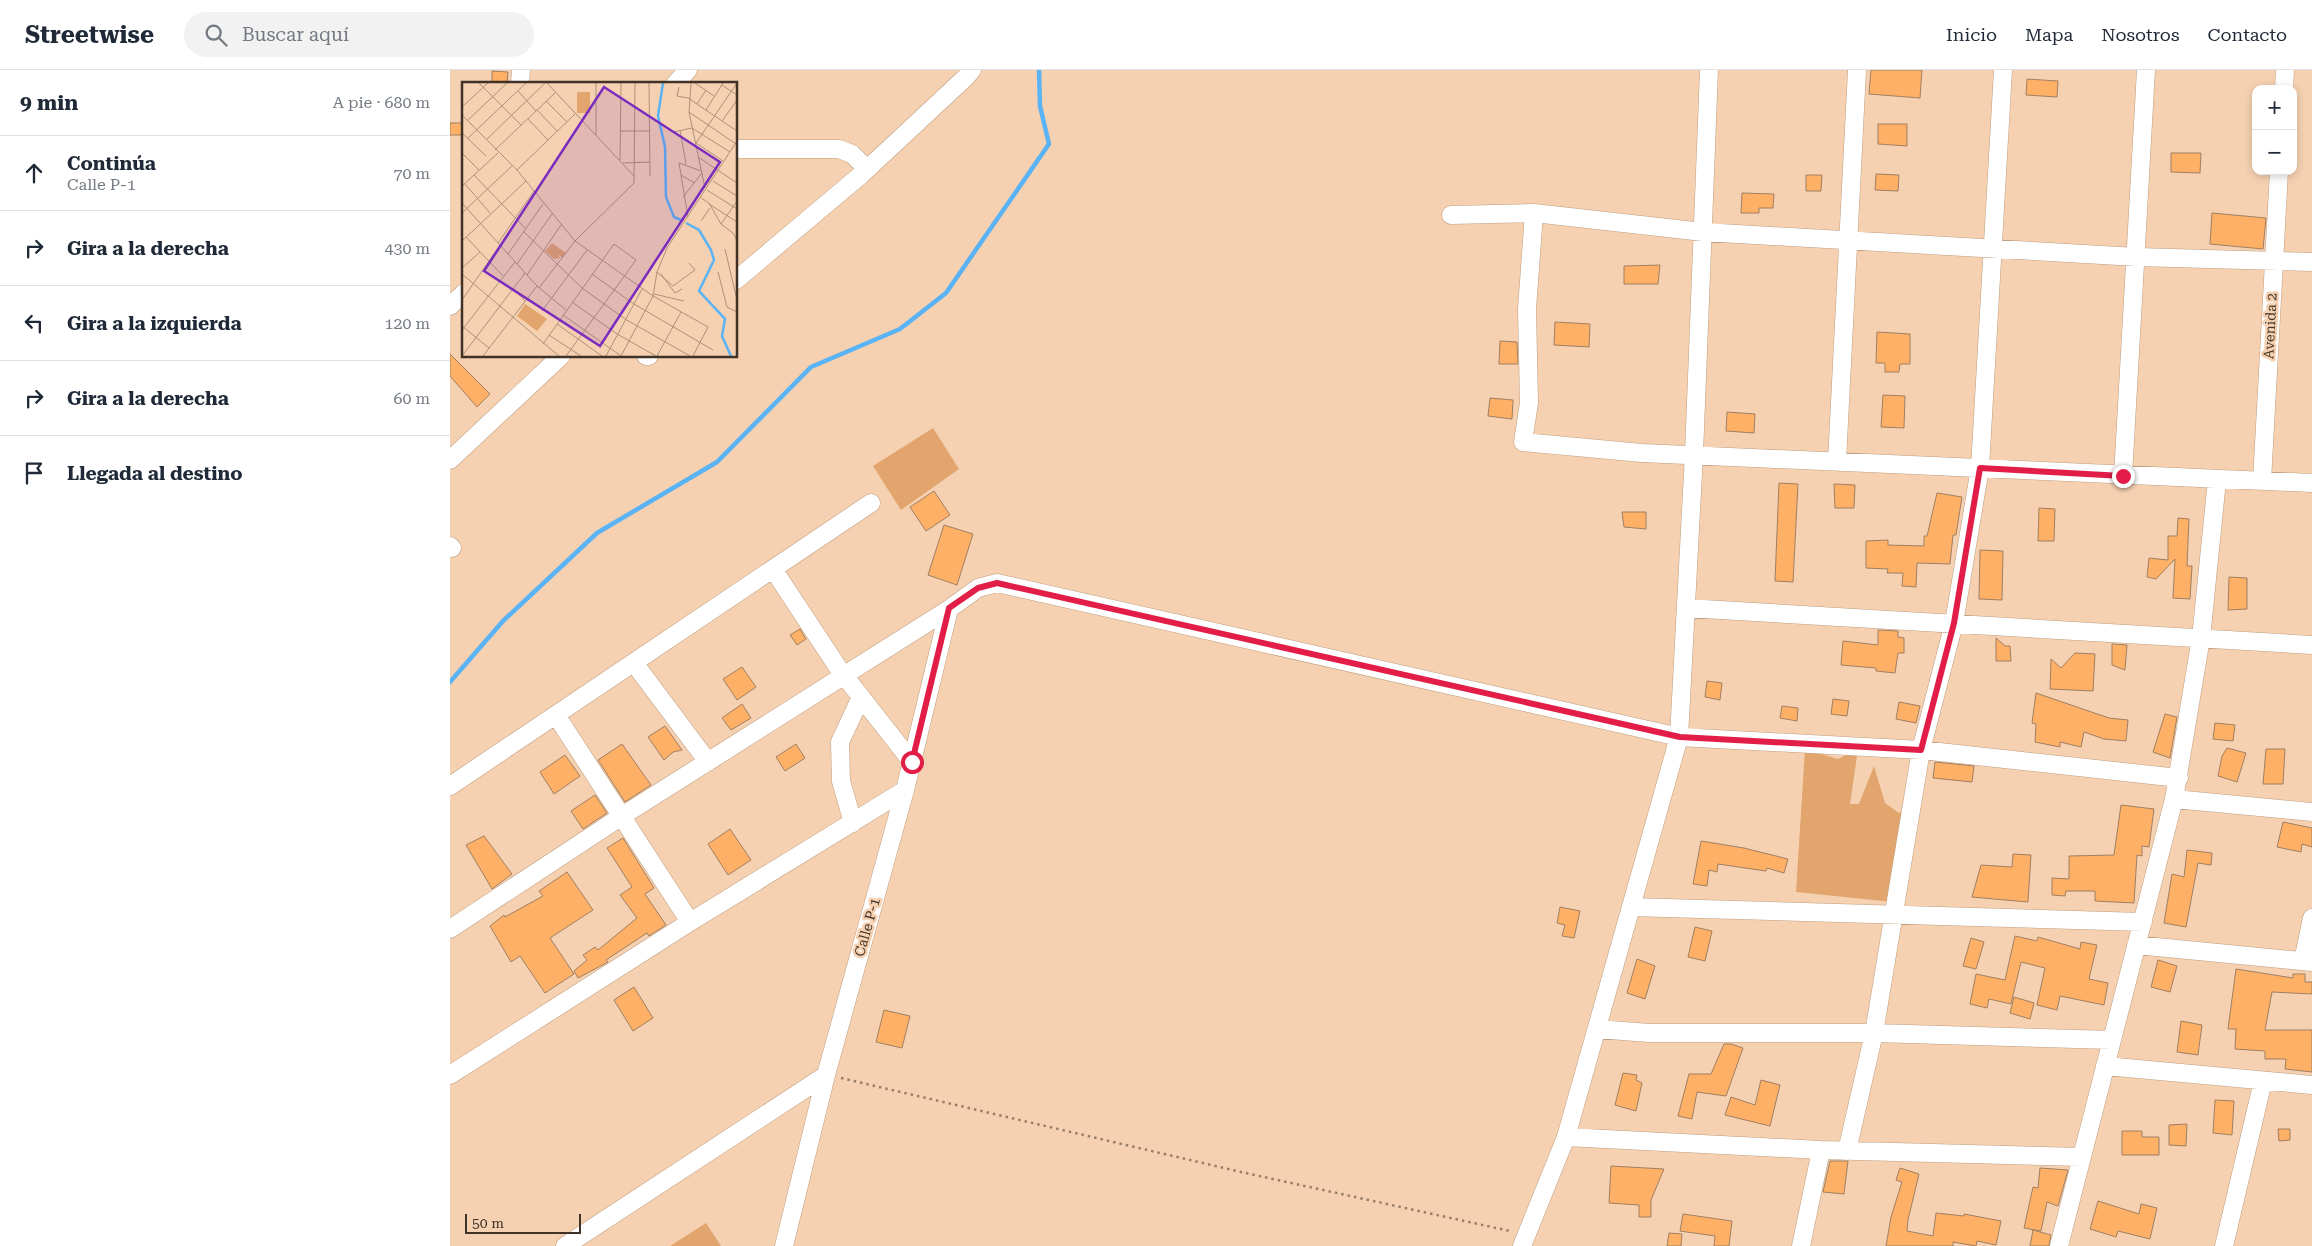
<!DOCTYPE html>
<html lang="es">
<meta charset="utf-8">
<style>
:root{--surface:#fff;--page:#f2f2f3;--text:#1f2937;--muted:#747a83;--line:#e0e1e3}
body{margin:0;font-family:"Roboto Serif",serif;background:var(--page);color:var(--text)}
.controls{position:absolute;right:15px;top:15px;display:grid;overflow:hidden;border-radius:10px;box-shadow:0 2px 8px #0003}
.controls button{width:45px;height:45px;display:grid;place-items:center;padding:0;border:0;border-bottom:1px solid var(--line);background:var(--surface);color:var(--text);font:25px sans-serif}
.scale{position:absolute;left:15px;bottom:12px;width:116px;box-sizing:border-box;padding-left:5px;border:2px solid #403226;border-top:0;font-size:14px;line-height:18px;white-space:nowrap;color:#403226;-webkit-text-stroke:4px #f5d1b1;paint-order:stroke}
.stop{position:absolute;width:15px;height:15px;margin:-11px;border:4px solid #e11d48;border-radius:50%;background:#fff}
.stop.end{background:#e11d48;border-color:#fff;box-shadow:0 1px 5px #0008}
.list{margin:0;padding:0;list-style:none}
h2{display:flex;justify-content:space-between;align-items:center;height:65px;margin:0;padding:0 20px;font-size:21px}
h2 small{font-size:16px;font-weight:400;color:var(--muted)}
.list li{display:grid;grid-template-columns:32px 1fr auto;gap:15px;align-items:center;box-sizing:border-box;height:75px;padding:0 20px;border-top:1px solid var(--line)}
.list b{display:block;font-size:19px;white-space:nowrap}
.list p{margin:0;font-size:16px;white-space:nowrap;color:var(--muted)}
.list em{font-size:16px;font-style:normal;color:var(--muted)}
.icon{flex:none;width:28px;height:28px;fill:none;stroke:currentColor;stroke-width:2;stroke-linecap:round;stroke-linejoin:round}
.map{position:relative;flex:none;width:1862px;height:1176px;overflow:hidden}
header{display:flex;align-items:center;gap:30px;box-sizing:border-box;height:70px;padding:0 25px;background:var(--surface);border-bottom:1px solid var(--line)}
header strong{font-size:24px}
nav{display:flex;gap:28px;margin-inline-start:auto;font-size:18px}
.search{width:350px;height:45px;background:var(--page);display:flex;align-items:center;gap:12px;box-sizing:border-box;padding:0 18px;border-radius:28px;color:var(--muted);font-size:19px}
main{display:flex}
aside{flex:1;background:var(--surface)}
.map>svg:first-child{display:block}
.green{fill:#e1a56d}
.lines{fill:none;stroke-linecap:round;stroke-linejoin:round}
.stream{stroke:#59b3f5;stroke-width:4.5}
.building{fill:#feb066;stroke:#a07f62}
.street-casing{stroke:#bf9d7f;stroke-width:19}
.path{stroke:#987f6a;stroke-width:2.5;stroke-dasharray:2.5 4;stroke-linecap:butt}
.street{stroke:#fff;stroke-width:18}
.route{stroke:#e11d48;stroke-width:6}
.labels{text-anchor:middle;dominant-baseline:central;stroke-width:5;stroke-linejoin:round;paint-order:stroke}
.street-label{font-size:14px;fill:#403226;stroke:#f5d1b1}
.inset-river{fill:none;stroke:#59b3f5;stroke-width:2.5}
.inset-road{fill:none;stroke:#ad9179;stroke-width:1}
.view{fill:#7b2cbf;fill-opacity:0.15;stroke:#7b2cbf;stroke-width:2.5}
.inset-edge{fill:none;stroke:#403226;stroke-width:2.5}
</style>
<header>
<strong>Streetwise</strong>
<div class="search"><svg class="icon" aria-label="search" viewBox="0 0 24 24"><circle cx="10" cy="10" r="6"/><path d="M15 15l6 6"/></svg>Buscar aquí</div>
<nav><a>Inicio</a><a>Mapa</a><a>Nosotros</a><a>Contacto</a></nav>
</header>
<main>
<aside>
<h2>9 min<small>A pie · 680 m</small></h2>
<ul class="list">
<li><svg class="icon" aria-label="ahead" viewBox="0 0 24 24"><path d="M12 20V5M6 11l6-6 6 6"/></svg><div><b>Continúa</b><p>Calle P-1</p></div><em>70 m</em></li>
<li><svg class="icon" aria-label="right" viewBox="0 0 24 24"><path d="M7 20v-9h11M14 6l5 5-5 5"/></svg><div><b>Gira a la derecha</b></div><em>430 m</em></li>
<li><svg class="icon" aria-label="left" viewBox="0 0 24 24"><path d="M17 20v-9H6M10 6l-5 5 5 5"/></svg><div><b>Gira a la izquierda</b></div><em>120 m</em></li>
<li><svg class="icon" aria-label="right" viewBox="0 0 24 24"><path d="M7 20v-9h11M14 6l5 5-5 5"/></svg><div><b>Gira a la derecha</b></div><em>60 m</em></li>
<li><svg class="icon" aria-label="arrive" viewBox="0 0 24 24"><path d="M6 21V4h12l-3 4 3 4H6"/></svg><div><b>Llegada al destino</b></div></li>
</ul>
</aside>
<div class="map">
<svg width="1862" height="1176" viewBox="0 0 1862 1176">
<rect width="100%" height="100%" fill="#f5d1b1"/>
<path class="green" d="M 483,358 L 509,399 L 451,440 L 423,396 Z
M 1355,679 L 1388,689 L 1408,679 L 1400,734 L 1409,734 L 1424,696 L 1435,733 L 1449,743 L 1458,737 L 1443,832 L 1346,822 Z
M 256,1153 L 271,1176 L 220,1176 Z"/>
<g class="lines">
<path class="stream" d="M 0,612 L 53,551 L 147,463 L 267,392 L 361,297 L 450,259 L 496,223 L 599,74 L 590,36 L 589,0"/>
</g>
<path class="building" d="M 1421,0 L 1472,0 L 1470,28 L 1419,24 Z
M 42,1 L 58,2 L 57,14 L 42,14 Z
M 1577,9 L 1608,11 L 1607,27 L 1576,25 Z
M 0,53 L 13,53 L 13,65 L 0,65 Z
M 1428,54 L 1457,54 L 1457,76 L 1428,74 Z
M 1721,83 L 1751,83 L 1750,103 L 1721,102 Z
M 1426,104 L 1449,105 L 1448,121 L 1425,120 Z
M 1356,105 L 1372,105 L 1371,121 L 1356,121 Z
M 1292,123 L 1324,124 L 1323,138 L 1309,138 L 1309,143 L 1291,143 Z
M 1762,143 L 1816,148 L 1813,179 L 1760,174 Z
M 1210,195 L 1208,214 L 1174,214 L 1174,196 Z
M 1105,252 L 1140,254 L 1139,277 L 1104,275 Z
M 1427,262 L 1460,264 L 1460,294 L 1450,294 L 1449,302 L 1435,302 L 1435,293 L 1426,293 Z
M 1050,271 L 1067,272 L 1068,294 L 1049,294 Z
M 0,284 L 40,324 L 27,337 L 0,306 Z
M 1433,325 L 1455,326 L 1454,358 L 1431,357 Z
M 1040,328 L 1063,330 L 1062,349 L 1038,346 Z
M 1277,342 L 1305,344 L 1304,363 L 1276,361 Z
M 1329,413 L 1348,414 L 1343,512 L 1325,511 Z
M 1384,414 L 1405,415 L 1404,438 L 1385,438 Z
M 484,421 L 500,445 L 476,461 L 460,437 Z
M 1487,423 L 1512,427 L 1506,465 L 1503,465 L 1500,494 L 1467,493 L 1466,517 L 1452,516 L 1453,503 L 1437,503 L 1438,499 L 1416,498 L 1416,471 L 1438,470 L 1438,475 L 1474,476 L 1474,466 L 1477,466 Z
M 1589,438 L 1605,439 L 1604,471 L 1588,471 Z
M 1172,442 L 1196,442 L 1196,459 L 1174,457 Z
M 1728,448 L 1739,449 L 1737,496 L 1742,496 L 1740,529 L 1723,528 L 1725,489 L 1706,509 L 1697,507 L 1699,488 L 1718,490 L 1718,466 L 1727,466 Z
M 494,455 L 523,464 L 507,515 L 478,505 Z
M 1530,480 L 1553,481 L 1552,530 L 1529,529 Z
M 1779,507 L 1797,508 L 1797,539 L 1778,540 Z
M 350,559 L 356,569 L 347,575 L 340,565 Z
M 1428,560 L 1448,561 L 1448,567 L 1454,568 L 1454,583 L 1448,583 L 1445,603 L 1426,601 L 1426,598 L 1391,595 L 1393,571 L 1428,575 Z
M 1546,568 L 1555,576 L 1560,576 L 1561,591 L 1546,591 Z
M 1662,574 L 1677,575 L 1675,600 L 1662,595 Z
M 1625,583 L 1645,584 L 1643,621 L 1600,619 L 1601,589 L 1611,598 Z
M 292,597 L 306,617 L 287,630 L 273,609 Z
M 1257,611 L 1272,613 L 1270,630 L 1255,627 Z
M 1586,623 L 1659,648 L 1678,650 L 1676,671 L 1654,669 L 1634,662 L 1631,677 L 1610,672 L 1610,677 L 1585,672 L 1586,654 L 1582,653 Z
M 1383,629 L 1399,631 L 1397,646 L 1381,644 Z
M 1449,632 L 1470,636 L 1466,653 L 1446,649 Z
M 292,634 L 301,648 L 281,660 L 272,648 Z
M 1332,636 L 1348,638 L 1347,651 L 1330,648 Z
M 1715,644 L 1727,647 L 1720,688 L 1703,682 Z
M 1765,653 L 1785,655 L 1783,671 L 1763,669 Z
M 215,656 L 232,680 L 223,682 L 214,690 L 198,667 Z
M 172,674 L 201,715 L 175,732 L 148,690 Z
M 346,674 L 355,688 L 335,701 L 326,687 Z
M 1777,678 L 1796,683 L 1787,712 L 1768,706 L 1772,686 Z
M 1816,679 L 1835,679 L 1833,714 L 1813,714 Z
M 115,685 L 130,706 L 104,724 L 90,702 Z
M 1485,692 L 1524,696 L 1522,712 L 1483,708 Z
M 145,725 L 157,743 L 133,759 L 121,741 Z
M 1671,735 L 1704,739 L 1699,777 L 1692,776 L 1692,786 L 1687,785 L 1684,833 L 1645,831 L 1645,821 L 1616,821 L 1615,826 L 1602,825 L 1602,808 L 1619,809 L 1619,786 L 1664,785 Z
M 1833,752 L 1862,758 L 1862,777 L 1852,774 L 1851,782 L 1827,777 Z
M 280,759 L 301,790 L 278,805 L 258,774 Z
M 34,766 L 62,804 L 42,819 L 16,775 Z
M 173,768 L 204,818 L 195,824 L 216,855 L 199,866 L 197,863 L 156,890 L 158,892 L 128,908 L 124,901 L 137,890 L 133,885 L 145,877 L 148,880 L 187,848 L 170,825 L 182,817 L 157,778 Z
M 1251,771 L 1294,778 L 1338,789 L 1334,803 L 1317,798 L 1316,801 L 1268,794 L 1267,802 L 1259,800 L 1257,816 L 1243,814 Z
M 1737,780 L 1762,783 L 1761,795 L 1748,793 L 1736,857 L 1714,853 L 1722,804 L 1734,807 Z
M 1563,784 L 1581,785 L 1578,832 L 1522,827 L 1531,795 L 1562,797 Z
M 117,802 L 143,840 L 100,868 L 124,904 L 95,923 L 70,886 L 61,892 L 40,856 L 54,845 L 55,847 L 93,826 L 89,821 Z
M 1110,837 L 1130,841 L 1124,868 L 1112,866 L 1115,855 L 1107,853 Z
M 1245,857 L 1262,861 L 1255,891 L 1238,887 Z
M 1565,866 L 1587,871 L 1588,867 L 1630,879 L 1631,872 L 1647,875 L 1639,909 L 1658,913 L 1654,935 L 1610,926 L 1607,940 L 1587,935 L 1595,898 L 1571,892 L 1561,934 L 1539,929 L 1537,938 L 1520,934 L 1526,904 L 1555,910 Z
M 1521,868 L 1534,872 L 1526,899 L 1513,896 Z
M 1187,889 L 1205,896 L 1195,929 L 1177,923 Z
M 1708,890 L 1727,896 L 1720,922 L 1701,917 Z
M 1786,899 L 1843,908 L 1843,904 L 1855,904 L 1855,912 L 1862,912 L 1862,924 L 1822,922 L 1815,960 L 1862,960 L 1862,1002 L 1835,999 L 1836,989 L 1815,989 L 1815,981 L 1785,979 L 1786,959 L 1778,959 Z
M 184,917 L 203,948 L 183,961 L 164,930 Z
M 1564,927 L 1584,933 L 1580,949 L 1560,943 Z
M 434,940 L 460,946 L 452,978 L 426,972 Z
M 1731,951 L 1752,955 L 1748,985 L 1727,982 Z
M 1274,974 L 1281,974 L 1293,978 L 1276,1026 L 1247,1022 L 1242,1049 L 1228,1046 L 1239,1004 L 1261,1004 Z
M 1173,1003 L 1187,1005 L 1186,1010 L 1192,1013 L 1186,1041 L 1165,1035 Z
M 1311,1010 L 1330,1015 L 1320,1056 L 1275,1045 L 1281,1027 L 1305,1035 Z
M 1765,1030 L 1784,1031 L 1782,1065 L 1763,1063 Z
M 1737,1054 L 1736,1076 L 1719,1075 L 1719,1055 Z
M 1828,1059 L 1840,1059 L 1840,1070 L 1829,1071 Z
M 1672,1061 L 1692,1061 L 1692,1067 L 1709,1067 L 1709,1085 L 1672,1085 Z
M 1380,1091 L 1398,1091 L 1394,1124 L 1373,1122 Z
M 1161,1096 L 1214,1099 L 1201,1130 L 1201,1147 L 1189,1147 L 1189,1135 L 1159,1133 Z
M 1450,1098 L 1469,1104 L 1458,1150 L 1457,1161 L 1483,1166 L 1486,1143 L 1514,1146 L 1514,1144 L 1551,1151 L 1546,1175 L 1527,1171 L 1526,1176 L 1503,1172 L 1503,1176 L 1436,1176 L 1441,1147 L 1452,1112 L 1446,1110 Z
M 1590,1098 L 1618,1100 L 1608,1136 L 1597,1132 L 1591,1161 L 1574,1158 L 1583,1117 L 1588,1118 Z
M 1648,1131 L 1689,1144 L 1691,1134 L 1707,1138 L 1700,1169 L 1668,1161 L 1666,1167 L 1640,1159 Z
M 1233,1144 L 1282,1151 L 1279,1176 L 1264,1176 L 1265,1166 L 1230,1161 Z
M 1583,1160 L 1601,1165 L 1599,1176 L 1580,1176 Z
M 1219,1163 L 1232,1164 L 1231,1176 L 1217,1176 Z"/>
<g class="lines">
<g class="street-casing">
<path id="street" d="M 70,14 L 71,0
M 225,14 L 238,0
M 1834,19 L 1835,0
M 286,79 L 389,79 L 402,84 L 417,99
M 1001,145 L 1084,143
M 1862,192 L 1687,187 L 1253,162 L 1084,143 L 1077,239 L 1079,333 L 1073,372 L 1192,383 L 1862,413
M 286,210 L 412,104 L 516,7 L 522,0
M 0,236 L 14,223
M 196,286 L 199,286
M 0,390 L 111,286
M 1387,391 L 1407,0
M 1673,406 L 1696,0
M 1812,411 L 1829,101
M 0,476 L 2,478
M 323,499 L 389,599 L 462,692
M 1236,538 L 1862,575
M 184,593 L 258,692
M 106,645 L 240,852
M 0,716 L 421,433
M 1724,729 L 1862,742
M 403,753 L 391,711 L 390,672 L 411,627
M 1181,837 L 1693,852
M 0,859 L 172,746 L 499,539 L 528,518 L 547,513 L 1229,667 L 1471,680 L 1729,708
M 1686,875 L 1862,892
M 1853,891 L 1862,848
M 1147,959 L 1199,963 L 1424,963 L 1662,970
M 1655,996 L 1862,1015
M 0,1005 L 240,852 L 455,720
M 1116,1067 L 1371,1080 L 1632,1087
M 1397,1081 L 1424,963 L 1471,680 L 1504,553 L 1530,398 L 1553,0
M 115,1176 L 376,1005
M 334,1176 L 376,1005 L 455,720 L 499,539
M 1072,1176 L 1116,1067 L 1229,667 L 1244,384 L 1259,0
M 1351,1176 L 1371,1080
M 1609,1176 L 1724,729 L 1751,568 L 1767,410
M 1774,1176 L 1813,1011"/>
</g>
<path class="path" d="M 391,1008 L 791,1102 L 1060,1161"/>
<use href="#street" class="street"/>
</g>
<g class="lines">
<path class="route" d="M 462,692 L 499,538 L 528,518 L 547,513 L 1230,667 L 1471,680 L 1504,553 L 1530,398 L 1673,406"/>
</g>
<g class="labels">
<g class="street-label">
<text transform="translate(1820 256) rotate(-87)">Avenida 2</text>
<text transform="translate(417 857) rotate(-74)">Calle P-1</text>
</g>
</g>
<g transform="translate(12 12)">
<rect width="275" height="275" fill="#f5d1b1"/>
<path d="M 115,10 L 128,10 L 128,31 L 115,31 ZM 90,161 L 104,171 L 100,176 L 96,172 L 98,176 L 92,177 L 83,169 ZM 63,222 L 85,237 L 75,249 L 55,234 Z" fill="#e1a56d"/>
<path class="inset-river" d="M 201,1 L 196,34 L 203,65 L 204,115 L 212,135 L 221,139M 224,141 L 237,148 L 249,168 L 252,178 L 237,209 L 263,237 L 260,254 L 269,274"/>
<path class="inset-road" d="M 17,1 L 59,43M 85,1 L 172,94M 134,1 L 134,53M 187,1 L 188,94M 229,1 L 227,30 L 243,106M 233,1 L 252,14M 260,3 L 275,13M 217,5 L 215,14 L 226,16 L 275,49M 56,9 L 74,29M 84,19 L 105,40M 235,22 L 244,8M 0,25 L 26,1M 75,28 L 95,49M 244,28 L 261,1M 227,30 L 274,62M 0,33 L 55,88 L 113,159 L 191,214 L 246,245 L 231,274M 66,37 L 86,58M 5,39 L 45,1M 260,39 L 275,18M 218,48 L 224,82M 158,49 L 187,49M 211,50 L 230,46 L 268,70M 0,51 L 24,74M 5,57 L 64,1M 24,58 L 83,1M 33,68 L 94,10M 0,71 L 17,88M 236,75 L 275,101M 158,78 L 159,1M 261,79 L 234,61 L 275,1M 161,81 L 188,80M 55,88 L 114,31M 12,93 L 63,146M 219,93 L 233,101M 251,99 L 275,114M 3,102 L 28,131M 0,104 L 36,71M 245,108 L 275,127M 221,115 L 240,91M 239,116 L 247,121 L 259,142 L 272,152 L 275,159M 0,121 L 75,204 L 104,228M 247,122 L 275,140M 0,131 L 50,84M 226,135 L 217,81 L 239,89M 239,139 L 248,126M 259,142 L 275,119M 61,149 L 120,206 L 163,237 L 228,274M 4,155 L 41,194M 0,159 L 64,99M 36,161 L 72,109M 263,167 L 275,218M 46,172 L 81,122M 55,182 L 90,132M 0,186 L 18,170M 195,190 L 211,204 L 233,188 L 227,181M 256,190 L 265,225 L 275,230M 0,192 L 97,274M 130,192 L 172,222 L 251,268M 199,192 L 213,211 L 220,207M 65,193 L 99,143M 51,206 L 63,219M 77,206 L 113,159 L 172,101 L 173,1M 192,212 L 222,219M 0,218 L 38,163M 110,220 L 155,252 L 194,274M 80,229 L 125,168M 101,233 L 159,274M 95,242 L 140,274M 0,244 L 27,266M 0,248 L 53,180M 87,253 L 119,274M 81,262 L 152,162 L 174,178 L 104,274M 0,274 L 63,191M 21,274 L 75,204M 144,274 L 180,207M 159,274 L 191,214 L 195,190 L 205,166 L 275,59M 195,274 L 219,230"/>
<path class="view" d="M 142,5 L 258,80 L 138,264 L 22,189 Z"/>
<rect width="275" height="275" class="inset-edge"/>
</g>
</svg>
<div class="controls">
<button>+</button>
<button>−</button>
</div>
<div class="scale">50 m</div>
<div class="stop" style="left:462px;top:692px"></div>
<div class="stop end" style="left:1673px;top:406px"></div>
</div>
</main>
